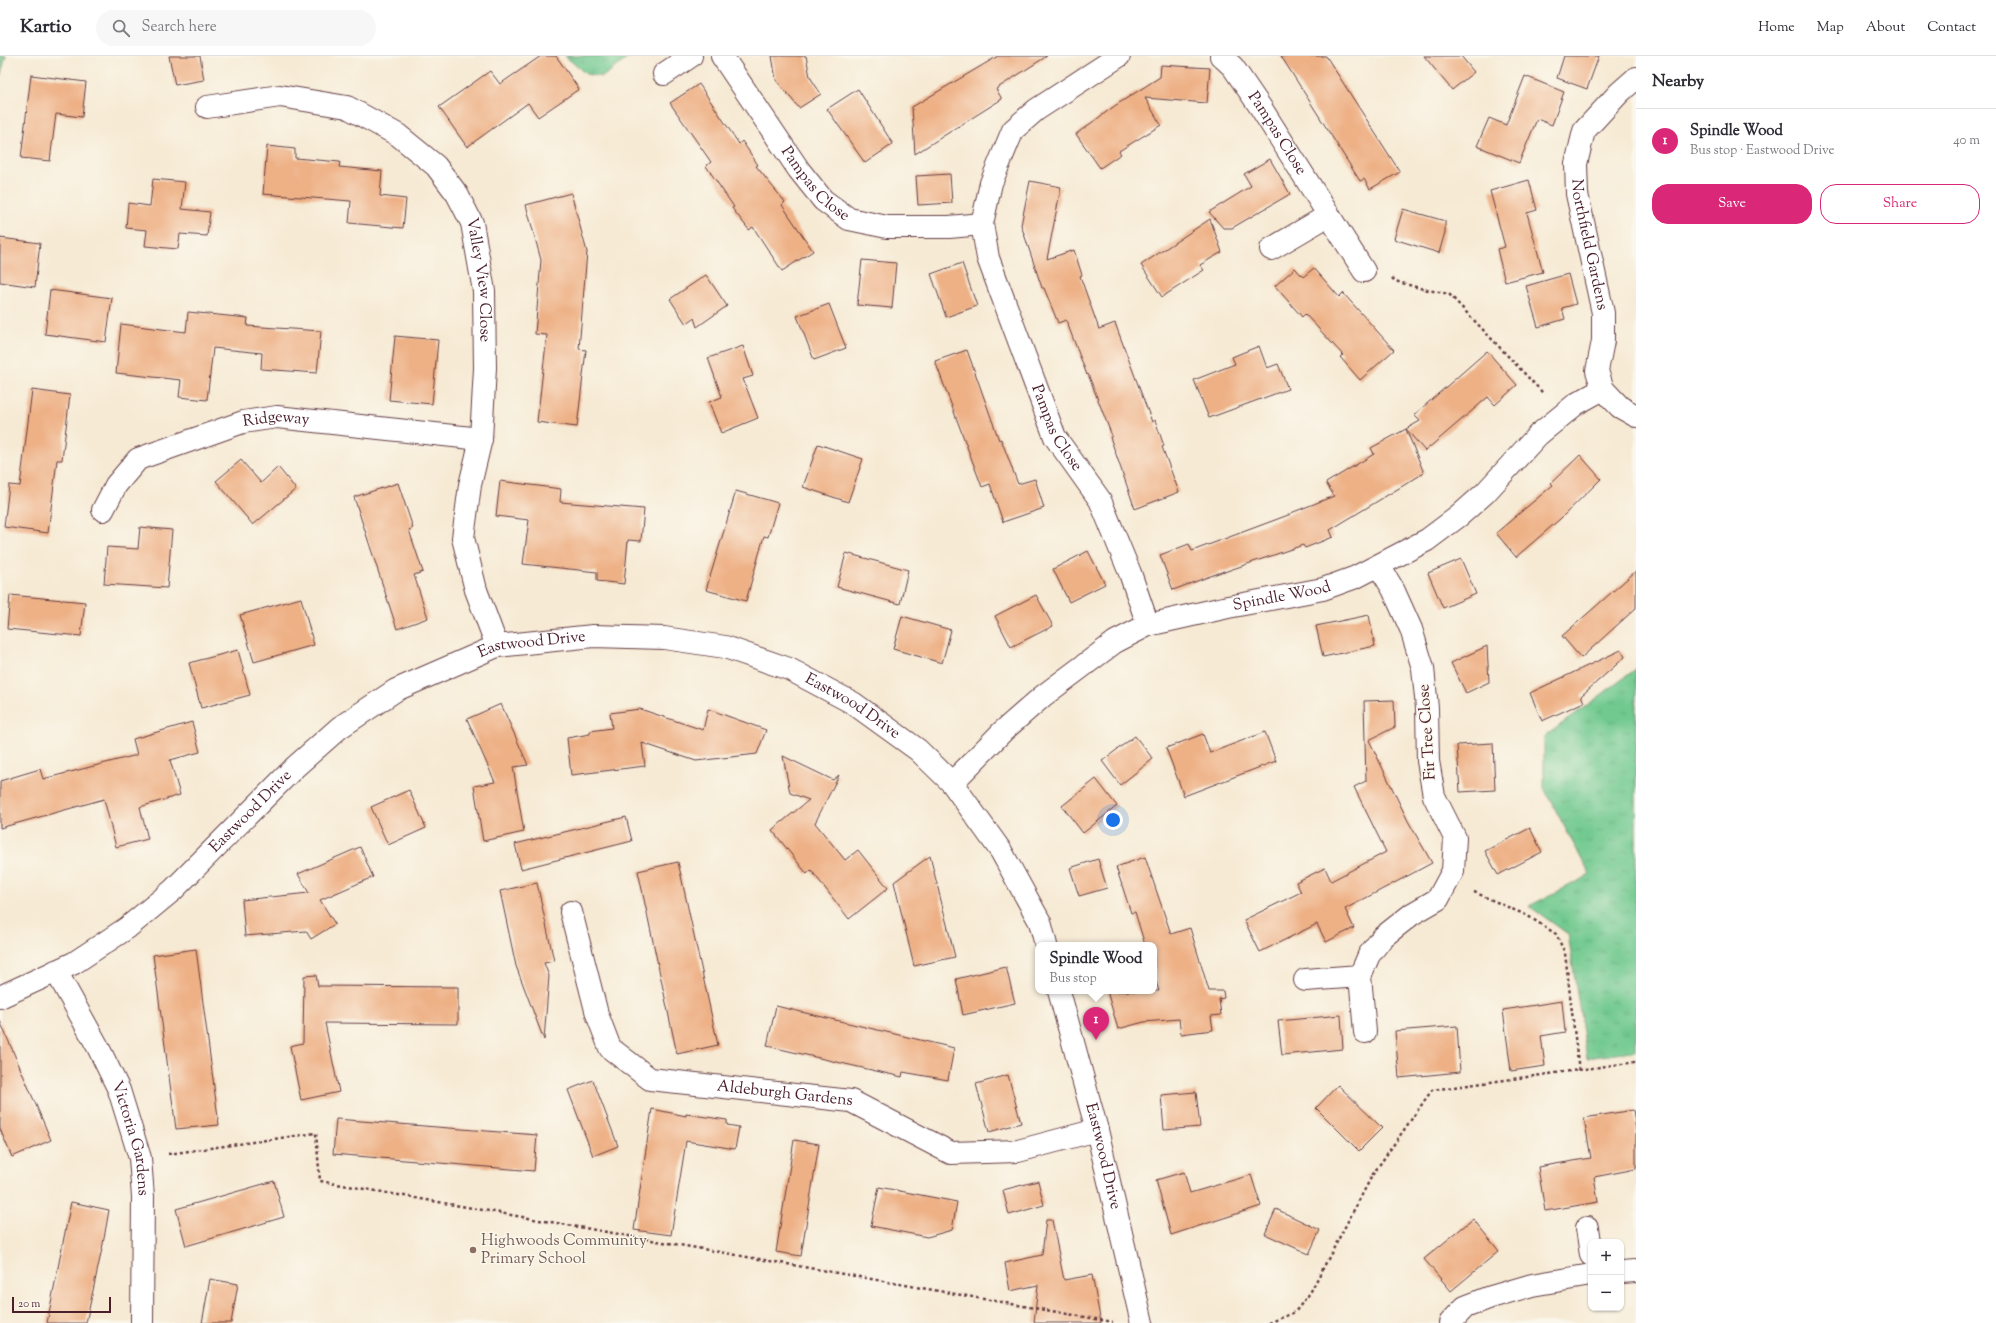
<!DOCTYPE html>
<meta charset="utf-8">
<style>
:root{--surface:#fff;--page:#f7f7f7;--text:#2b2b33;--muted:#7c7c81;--line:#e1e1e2;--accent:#db2777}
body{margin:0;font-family:"Sorts Mill Goudy",serif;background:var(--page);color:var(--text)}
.controls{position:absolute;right:12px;bottom:12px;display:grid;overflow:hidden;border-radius:8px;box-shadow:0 1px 3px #0004}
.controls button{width:36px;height:36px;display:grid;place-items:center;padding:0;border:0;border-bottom:1px solid var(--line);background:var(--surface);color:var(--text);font:20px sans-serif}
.scale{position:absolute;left:12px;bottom:10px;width:99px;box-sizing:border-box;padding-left:4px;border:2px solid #4a1f2b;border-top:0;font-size:11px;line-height:14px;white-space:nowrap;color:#4a1f2b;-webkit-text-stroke:3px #fbf7ec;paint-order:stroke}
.you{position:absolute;left:1113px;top:764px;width:14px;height:14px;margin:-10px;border:3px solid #fff;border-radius:50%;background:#1a73e8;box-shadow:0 0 0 6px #1a73e833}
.badge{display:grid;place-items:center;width:26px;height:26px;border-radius:50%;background:var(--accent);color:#fff;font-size:13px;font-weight:700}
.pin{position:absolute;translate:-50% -33px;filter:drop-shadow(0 1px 2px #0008)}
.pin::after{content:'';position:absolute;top:21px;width:14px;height:12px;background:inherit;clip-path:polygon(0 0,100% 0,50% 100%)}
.popup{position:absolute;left:1035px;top:886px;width:122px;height:52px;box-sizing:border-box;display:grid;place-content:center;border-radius:8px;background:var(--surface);filter:drop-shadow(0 1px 3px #0005);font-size:13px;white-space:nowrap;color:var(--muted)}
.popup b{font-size:15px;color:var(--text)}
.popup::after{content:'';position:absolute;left:50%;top:100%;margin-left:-8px;border:8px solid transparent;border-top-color:var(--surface)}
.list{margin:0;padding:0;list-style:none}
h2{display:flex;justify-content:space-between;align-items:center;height:52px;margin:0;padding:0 16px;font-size:17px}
h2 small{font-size:13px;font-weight:400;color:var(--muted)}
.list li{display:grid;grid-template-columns:26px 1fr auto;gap:12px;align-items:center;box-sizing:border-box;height:64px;padding:0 16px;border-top:1px solid var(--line)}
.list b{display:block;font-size:15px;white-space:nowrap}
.list p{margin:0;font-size:13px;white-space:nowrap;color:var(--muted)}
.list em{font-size:13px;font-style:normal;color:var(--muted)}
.actions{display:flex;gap:8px;padding:12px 16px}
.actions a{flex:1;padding:9px 0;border:1px solid var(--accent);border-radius:16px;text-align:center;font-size:14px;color:var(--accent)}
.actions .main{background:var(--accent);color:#fff}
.icon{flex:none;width:22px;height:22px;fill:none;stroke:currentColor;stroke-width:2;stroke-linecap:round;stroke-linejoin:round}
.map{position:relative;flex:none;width:1636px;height:1267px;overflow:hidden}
header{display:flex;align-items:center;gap:24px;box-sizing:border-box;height:56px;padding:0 20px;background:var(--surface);border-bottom:1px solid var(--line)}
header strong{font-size:19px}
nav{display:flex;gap:22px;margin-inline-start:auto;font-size:14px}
.search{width:280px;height:36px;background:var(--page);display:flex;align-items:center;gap:10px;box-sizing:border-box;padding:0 14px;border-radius:22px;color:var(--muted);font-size:15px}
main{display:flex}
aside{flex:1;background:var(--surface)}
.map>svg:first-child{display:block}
.park{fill:url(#park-tufts);stroke:#5e745d}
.building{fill:#eeb186}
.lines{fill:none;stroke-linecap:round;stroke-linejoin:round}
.street-casing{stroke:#643d44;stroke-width:24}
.path{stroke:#643d44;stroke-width:2.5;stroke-dasharray:3 3;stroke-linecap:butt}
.street{stroke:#fff;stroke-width:22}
.education-dot{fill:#8d6e63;stroke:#fbf7ec;stroke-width:1.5}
.labels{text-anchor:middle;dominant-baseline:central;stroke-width:3;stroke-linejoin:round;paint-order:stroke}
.street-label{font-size:16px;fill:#4a1f2b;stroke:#fbf7ec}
.education-label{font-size:16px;fill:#785e54;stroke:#fbf7ec;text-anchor:start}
</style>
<header>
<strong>Kartio</strong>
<div class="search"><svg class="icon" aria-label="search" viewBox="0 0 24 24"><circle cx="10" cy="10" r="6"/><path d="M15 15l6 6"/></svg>Search here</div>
<nav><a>Home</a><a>Map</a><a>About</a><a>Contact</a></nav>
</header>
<main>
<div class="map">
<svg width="1636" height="1267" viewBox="0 0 1636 1267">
<defs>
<pattern id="park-tufts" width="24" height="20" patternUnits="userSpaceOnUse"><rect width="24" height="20" fill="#71c98f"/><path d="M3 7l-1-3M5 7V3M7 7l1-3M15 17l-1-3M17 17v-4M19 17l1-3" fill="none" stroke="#63ac7c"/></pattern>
</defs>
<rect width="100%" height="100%" fill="#fbf7ec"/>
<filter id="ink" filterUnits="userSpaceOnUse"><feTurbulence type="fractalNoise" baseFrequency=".025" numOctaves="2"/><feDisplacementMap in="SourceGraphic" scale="8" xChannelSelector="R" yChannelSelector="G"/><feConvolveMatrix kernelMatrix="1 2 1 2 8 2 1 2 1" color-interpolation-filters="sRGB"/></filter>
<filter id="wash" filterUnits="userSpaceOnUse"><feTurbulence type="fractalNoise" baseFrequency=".012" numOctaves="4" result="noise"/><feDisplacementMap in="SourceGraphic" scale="16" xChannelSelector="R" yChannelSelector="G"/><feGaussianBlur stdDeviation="0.9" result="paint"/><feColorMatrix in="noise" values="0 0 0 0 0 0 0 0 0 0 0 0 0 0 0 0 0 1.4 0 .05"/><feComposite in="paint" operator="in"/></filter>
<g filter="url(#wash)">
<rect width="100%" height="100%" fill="#f6ead4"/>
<path class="park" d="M 0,0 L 6,0 L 0,21 Z
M 565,0 L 631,0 L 602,21 L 586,18 Z
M 1636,613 L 1636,995 L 1587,1002 L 1568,878 L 1529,850 L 1590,819 L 1544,732 L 1544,681 Z"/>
<g id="blocks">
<path class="building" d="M 169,0 L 200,0 L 204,24 L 175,29 Z
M 541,0 L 556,0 L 579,33 L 538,61 L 528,47 L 467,91 L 439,51 L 490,15 L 500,28 Z
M 772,0 L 806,0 L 810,21 L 821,38 L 799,52 L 776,24 Z
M 998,0 L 1047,0 L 996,33 L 1002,43 L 915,98 L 912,51 Z
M 1281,0 L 1326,0 L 1400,116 L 1370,133 L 1364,123 L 1360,125 Z
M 1424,0 L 1461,0 L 1474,16 L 1452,34 Z
M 1564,0 L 1599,0 L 1587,33 L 1557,22 Z
M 1161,9 L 1210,12 L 1207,47 L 1145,42 L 1161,69 L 1119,95 L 1121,98 L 1100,112 L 1076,78 L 1116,49 L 1160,21 Z
M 31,19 L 86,26 L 82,61 L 56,58 L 50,105 L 21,102 Z
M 1525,20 L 1564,36 L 1552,69 L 1537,63 L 1519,107 L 1477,90 L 1489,62 L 1506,69 Z
M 699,28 L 739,88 L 742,85 L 758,109 L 756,110 L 785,146 L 782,149 L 813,195 L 782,215 L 753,171 L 749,174 L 732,152 L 734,151 L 706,110 L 711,106 L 670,47 Z
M 858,33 L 893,88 L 865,107 L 827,53 Z
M 267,90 L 295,93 L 295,102 L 340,106 L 339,111 L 382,115 L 380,140 L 406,143 L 403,172 L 349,167 L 351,145 L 263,138 Z
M 1270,103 L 1290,138 L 1232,172 L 1223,172 L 1209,156 L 1251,130 L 1244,118 Z
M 950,118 L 952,147 L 918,149 L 916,120 Z
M 153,123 L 185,126 L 182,153 L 210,156 L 207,180 L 180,178 L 178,193 L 145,190 L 147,174 L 126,172 L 128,147 L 150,150 Z
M 1529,124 L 1537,154 L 1527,157 L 1543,216 L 1505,226 L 1497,193 L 1505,191 L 1490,135 Z
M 1030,125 L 1061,131 L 1047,203 L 1074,194 L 1082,219 L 1080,220 L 1099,273 L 1115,267 L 1152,366 L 1155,364 L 1164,390 L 1162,391 L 1179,436 L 1135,453 L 1110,381 L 1112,380 L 1088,318 L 1087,319 L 1066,264 L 1058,267 L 1044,232 L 1042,232 L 1021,169 Z
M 571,137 L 587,196 L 579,293 L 586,294 L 577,371 L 537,366 L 547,279 L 535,278 L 541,204 L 526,149 Z
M 1403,153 L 1445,165 L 1445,176 L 1439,197 L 1394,183 Z
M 1210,163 L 1222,196 L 1200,209 L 1204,214 L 1162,241 L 1141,209 Z
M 0,182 L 40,187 L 35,231 L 0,226 Z
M 862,204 L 896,207 L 892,252 L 857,249 Z
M 962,207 L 977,250 L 946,261 L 931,218 Z
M 1295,212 L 1303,221 L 1314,212 L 1339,241 L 1343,237 L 1394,294 L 1360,324 L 1340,301 L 1343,299 L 1305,258 L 1302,261 L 1275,230 Z
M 1568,218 L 1576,248 L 1562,252 L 1565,263 L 1538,271 L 1526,230 Z
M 706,219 L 727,250 L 697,271 L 694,262 L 686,268 L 670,243 Z
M 50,234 L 112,242 L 106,286 L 45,278 Z
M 829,248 L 846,292 L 814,304 L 797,260 Z
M 188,256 L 248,262 L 247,270 L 321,275 L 317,317 L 261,313 L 262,297 L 213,292 L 207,344 L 179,341 L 181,324 L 116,317 L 121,268 L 186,276 Z
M 395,280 L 438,284 L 432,348 L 389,344 Z
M 743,290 L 753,320 L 743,323 L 758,362 L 721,377 L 709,346 L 722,341 L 708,302 Z
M 1259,290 L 1267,312 L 1278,308 L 1288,333 L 1209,362 L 1194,324 L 1235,308 L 1232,301 Z
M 967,294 L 999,384 L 1001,383 L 1018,428 L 1035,423 L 1044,452 L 1003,466 L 990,428 L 982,431 L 935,305 Z
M 1487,295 L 1517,329 L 1495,349 L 1488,341 L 1425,395 L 1406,373 L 1420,365 L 1414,359 Z
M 32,334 L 70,339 L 62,404 L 57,404 L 48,477 L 4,471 L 9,429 L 20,430 Z
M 1406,373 L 1424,417 L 1330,474 L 1333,481 L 1305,492 L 1303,489 L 1224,516 L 1224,515 L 1173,534 L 1160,499 L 1189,488 L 1192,495 L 1291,458 L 1291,457 L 1334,440 L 1326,427 L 1374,398 L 1371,392 Z
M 818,388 L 863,403 L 848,446 L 803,431 Z
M 1580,399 L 1601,423 L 1560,463 L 1516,501 L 1496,477 L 1553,429 L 1551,427 Z
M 241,404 L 261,427 L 278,411 L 296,433 L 253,469 L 216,425 Z
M 500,425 L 561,433 L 560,446 L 644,453 L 641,485 L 628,484 L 624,528 L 597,525 L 597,516 L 523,508 L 529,464 L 496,460 Z
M 398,427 L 413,472 L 409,474 L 423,516 L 414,519 L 428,562 L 397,573 L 354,441 Z
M 736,435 L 778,447 L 768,481 L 764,480 L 746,545 L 706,534 Z
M 140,471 L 172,474 L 167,532 L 104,528 L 107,491 L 138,493 Z
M 1088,495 L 1105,528 L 1069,546 L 1053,513 Z
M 846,497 L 908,514 L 900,548 L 837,531 Z
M 1461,503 L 1476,538 L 1443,552 L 1428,517 Z
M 1636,515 L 1636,552 L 1581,602 L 1562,580 Z
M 10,539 L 85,546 L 81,580 L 7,573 Z
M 1036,539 L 1053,570 L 1011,591 L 995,560 Z
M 301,542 L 314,589 L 254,606 L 240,559 Z
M 1369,559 L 1375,590 L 1323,601 L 1316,570 Z
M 902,560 L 951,574 L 942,607 L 893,593 Z
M 1487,590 L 1489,626 L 1466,637 L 1451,607 Z
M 238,594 L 250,639 L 201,652 L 189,607 Z
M 1621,594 L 1625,601 L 1581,640 L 1584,646 L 1542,665 L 1530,637 Z
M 1394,644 L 1395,671 L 1369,684 L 1408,765 L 1432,807 L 1345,853 L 1354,872 L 1326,886 L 1317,868 L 1260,896 L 1244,864 L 1301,836 L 1296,826 L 1325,812 L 1331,825 L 1386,796 L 1354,731 L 1366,725 L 1364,645 Z
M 501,648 L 528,709 L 513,711 L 524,776 L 483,785 L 474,730 L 495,726 L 467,663 Z
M 640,653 L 703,674 L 708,653 L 766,674 L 757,698 L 696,705 L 642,687 L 645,710 L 571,719 L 567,682 L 590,678 L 590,675 L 612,672 L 610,657 Z
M 192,666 L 200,696 L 170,704 L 180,739 L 140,751 L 148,783 L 116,791 L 104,743 L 0,772 L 0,725 L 40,713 L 43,723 L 137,699 L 133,683 Z
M 1265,676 L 1276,705 L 1184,740 L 1166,692 L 1203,678 L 1210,697 Z
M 1135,680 L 1153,703 L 1120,729 L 1102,705 Z
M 1493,687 L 1495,734 L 1460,736 L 1457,689 Z
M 783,700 L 833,724 L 839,719 L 815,767 L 845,804 L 858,794 L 888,832 L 849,863 L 811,814 L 807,818 L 772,774 L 809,744 L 790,737 Z
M 1096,723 L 1117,750 L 1083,777 L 1062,750 Z
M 409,734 L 426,772 L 388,789 L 371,751 Z
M 626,761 L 632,785 L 521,813 L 515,788 Z
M 1530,772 L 1542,796 L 1498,819 L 1485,795 Z
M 360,791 L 373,821 L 320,844 L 335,868 L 311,883 L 306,875 L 245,880 L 242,844 L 309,837 L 298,818 Z
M 930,800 L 955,901 L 914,910 L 894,826 Z
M 1145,801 L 1171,878 L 1190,872 L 1209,935 L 1223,935 L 1224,942 L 1219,943 L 1221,959 L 1211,960 L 1213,974 L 1181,978 L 1179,963 L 1144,966 L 1118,973 L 1107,935 L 1159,935 L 1154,920 L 1154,889 L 1145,889 L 1135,856 L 1131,857 L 1116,811 Z
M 1098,803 L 1107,832 L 1079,840 L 1070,812 Z
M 678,806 L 718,989 L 677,998 L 638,815 Z
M 537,827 L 554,905 L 544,907 L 549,920 L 544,984 L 516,910 L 500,835 Z
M 196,893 L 219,1069 L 176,1073 L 153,899 Z
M 1006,911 L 1015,947 L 963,959 L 956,923 Z
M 316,919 L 318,930 L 458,931 L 458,968 L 325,967 L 339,1036 L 301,1044 L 290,990 L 303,987 L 304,920 Z
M 1562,945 L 1565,976 L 1541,980 L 1545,1010 L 1511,1015 L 1503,954 Z
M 776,950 L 954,992 L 948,1024 L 903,1016 L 902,1021 L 767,990 Z
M 1341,959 L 1343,993 L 1282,999 L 1278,965 Z
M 0,965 L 51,1084 L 12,1101 L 0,1073 Z
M 1457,970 L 1460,1016 L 1399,1022 L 1395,975 Z
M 1008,1019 L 1021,1067 L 989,1076 L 976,1028 Z
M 593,1024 L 618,1090 L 593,1100 L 568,1034 Z
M 1338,1029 L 1382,1072 L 1359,1095 L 1316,1052 Z
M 1196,1036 L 1200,1071 L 1164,1074 L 1161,1039 Z
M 652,1053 L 686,1060 L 686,1058 L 727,1064 L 727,1069 L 739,1071 L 735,1093 L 686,1085 L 671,1179 L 634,1174 Z
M 1633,1054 L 1636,1074 L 1636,1113 L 1594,1121 L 1598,1146 L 1545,1155 L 1538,1111 L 1591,1102 L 1584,1062 Z
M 336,1063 L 537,1079 L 534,1115 L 333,1098 Z
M 794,1084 L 819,1088 L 801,1200 L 776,1196 Z
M 1184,1116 L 1190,1137 L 1251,1119 L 1261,1150 L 1171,1179 L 1156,1124 Z
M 274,1125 L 284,1161 L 186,1190 L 176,1153 Z
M 1038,1125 L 1044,1149 L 1009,1159 L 1003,1134 Z
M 879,1131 L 957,1146 L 952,1174 L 927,1181 L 871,1170 Z
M 71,1146 L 109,1154 L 103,1188 L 86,1267 L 47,1267 Z
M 1276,1153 L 1320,1174 L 1309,1198 L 1265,1178 Z
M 1473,1163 L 1499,1195 L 1451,1235 L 1424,1203 Z
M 1046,1164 L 1052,1164 L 1064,1224 L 1092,1219 L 1101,1267 L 1034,1267 L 1038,1229 L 1010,1235 L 1005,1207 L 1042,1199 Z
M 210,1223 L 238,1228 L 231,1267 L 202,1267 Z"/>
</g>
</g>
<g filter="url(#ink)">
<use href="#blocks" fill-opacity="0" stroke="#643d44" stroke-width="1"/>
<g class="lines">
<g class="street-casing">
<g id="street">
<path id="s1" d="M 722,0 L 799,114 L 823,144 L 849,163 L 887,171 L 949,171 L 982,168"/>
<path id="s2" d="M 1119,0 L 1036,54 L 1013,74 L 991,127 L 982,168 L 988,202 L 1055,381 L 1100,444 L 1130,517 L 1148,569"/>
<path id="s3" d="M 1221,0 L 1233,11 L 1261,52 L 1364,215"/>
<path d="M 664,18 L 691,0"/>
<path id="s4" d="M 1636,22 L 1619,37 L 1584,75 L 1576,108 L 1577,138 L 1603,257 L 1603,285 L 1597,315 L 1603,333 L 1620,351 L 1636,360"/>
<path id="s5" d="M 207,51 L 280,40 L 347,51 L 398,79 L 436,110 L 457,138 L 472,167 L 484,235 L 485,312 L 481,383 L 470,429 L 463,482 L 476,534 L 497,590"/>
<path d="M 1271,193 L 1329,159"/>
<path id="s6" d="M 103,454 L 116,429 L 138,403 L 243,366 L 277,361 L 481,383"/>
<path id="s7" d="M 952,727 L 1003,675 L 1043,640 L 1115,586 L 1148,569 L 1228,551 L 1323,533 L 1356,521 L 1427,484 L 1459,460 L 1485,437 L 1538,379 L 1576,348 L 1603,333"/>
<path id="s8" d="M 571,856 L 597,958 L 610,992 L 650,1023 L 851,1045 L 951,1097 L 1018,1095 L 1097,1074"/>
<path id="s9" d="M 56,915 L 98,991 L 119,1034 L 140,1102 L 143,1141 L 142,1267"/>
<path d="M 1360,920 L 1365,976"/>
<path d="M 1305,924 L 1360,920 L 1369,899 L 1383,881 L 1412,858 L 1438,843 L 1453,815 L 1455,782 L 1434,740 L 1428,705 L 1427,652 L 1423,612 L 1411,573 L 1393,533 L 1379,510"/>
<path id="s10" d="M 1059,935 L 1097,1074 L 1142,1267"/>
<path id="s11" d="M 0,941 L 74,907 L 127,872 L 173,834 L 295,711 L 339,672 L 396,634 L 497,590 L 593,580 L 664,582 L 725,591 L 789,613 L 853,647 L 918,694 L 952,727 L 1001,795 L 1040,866 L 1046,889"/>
<path d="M 1587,1172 L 1591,1199"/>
<path d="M 1621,1216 L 1636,1215"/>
<path d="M 1450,1267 L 1465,1251 L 1491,1241 L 1532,1229 L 1591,1219"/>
</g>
</g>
<path class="path" d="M 1392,222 L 1395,225 L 1423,233 L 1449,238 L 1543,337
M 1474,836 L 1528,860 L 1556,878 L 1565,897 L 1579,1015
M 168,1098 L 316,1077 L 320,1125 L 1113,1266
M 1269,1267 L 1295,1256 L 1310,1237 L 1373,1118 L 1432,1034 L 1636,1006"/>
<use href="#street" class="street"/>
</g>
</g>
<circle class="education-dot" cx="473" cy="1194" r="4"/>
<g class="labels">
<g class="street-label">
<text stroke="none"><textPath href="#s3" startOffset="96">Pampas Close</textPath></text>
<text stroke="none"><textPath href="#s1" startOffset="159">Pampas Close</textPath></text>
<text stroke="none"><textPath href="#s4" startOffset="190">Northfield Gardens</textPath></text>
<text stroke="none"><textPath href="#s5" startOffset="374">Valley View Close</textPath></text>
<text stroke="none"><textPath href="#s6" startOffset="207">Ridgeway</textPath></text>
<text stroke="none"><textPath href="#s2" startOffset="447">Pampas Close</textPath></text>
<text stroke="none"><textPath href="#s7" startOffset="390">Spindle Wood</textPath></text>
<text stroke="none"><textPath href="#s11" startOffset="650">Eastwood Drive</textPath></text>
<text stroke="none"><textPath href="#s11" startOffset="986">Eastwood Drive</textPath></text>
<text transform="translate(1428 676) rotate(-94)">Fir Tree Close</text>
<text stroke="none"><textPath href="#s11" startOffset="315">Eastwood Drive</textPath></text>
<text stroke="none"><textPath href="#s8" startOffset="328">Aldeburgh Gardens</textPath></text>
<text stroke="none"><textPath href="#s9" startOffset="185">Victoria Gardens</textPath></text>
<text stroke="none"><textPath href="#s10" startOffset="171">Eastwood Drive</textPath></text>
</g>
<g class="education-label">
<text x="481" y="1185">Highwoods Community<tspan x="481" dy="18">Primary School</tspan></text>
</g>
</g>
</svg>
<div class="controls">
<button>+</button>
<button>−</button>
</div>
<div class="scale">20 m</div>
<div class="you"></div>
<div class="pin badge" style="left:1096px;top:984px">1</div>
<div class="popup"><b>Spindle Wood</b>Bus stop</div>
</div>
<aside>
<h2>Nearby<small></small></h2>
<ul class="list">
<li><span class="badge">1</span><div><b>Spindle Wood</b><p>Bus stop · Eastwood Drive</p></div><em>40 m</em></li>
</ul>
<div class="actions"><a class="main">Save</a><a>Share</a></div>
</aside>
</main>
